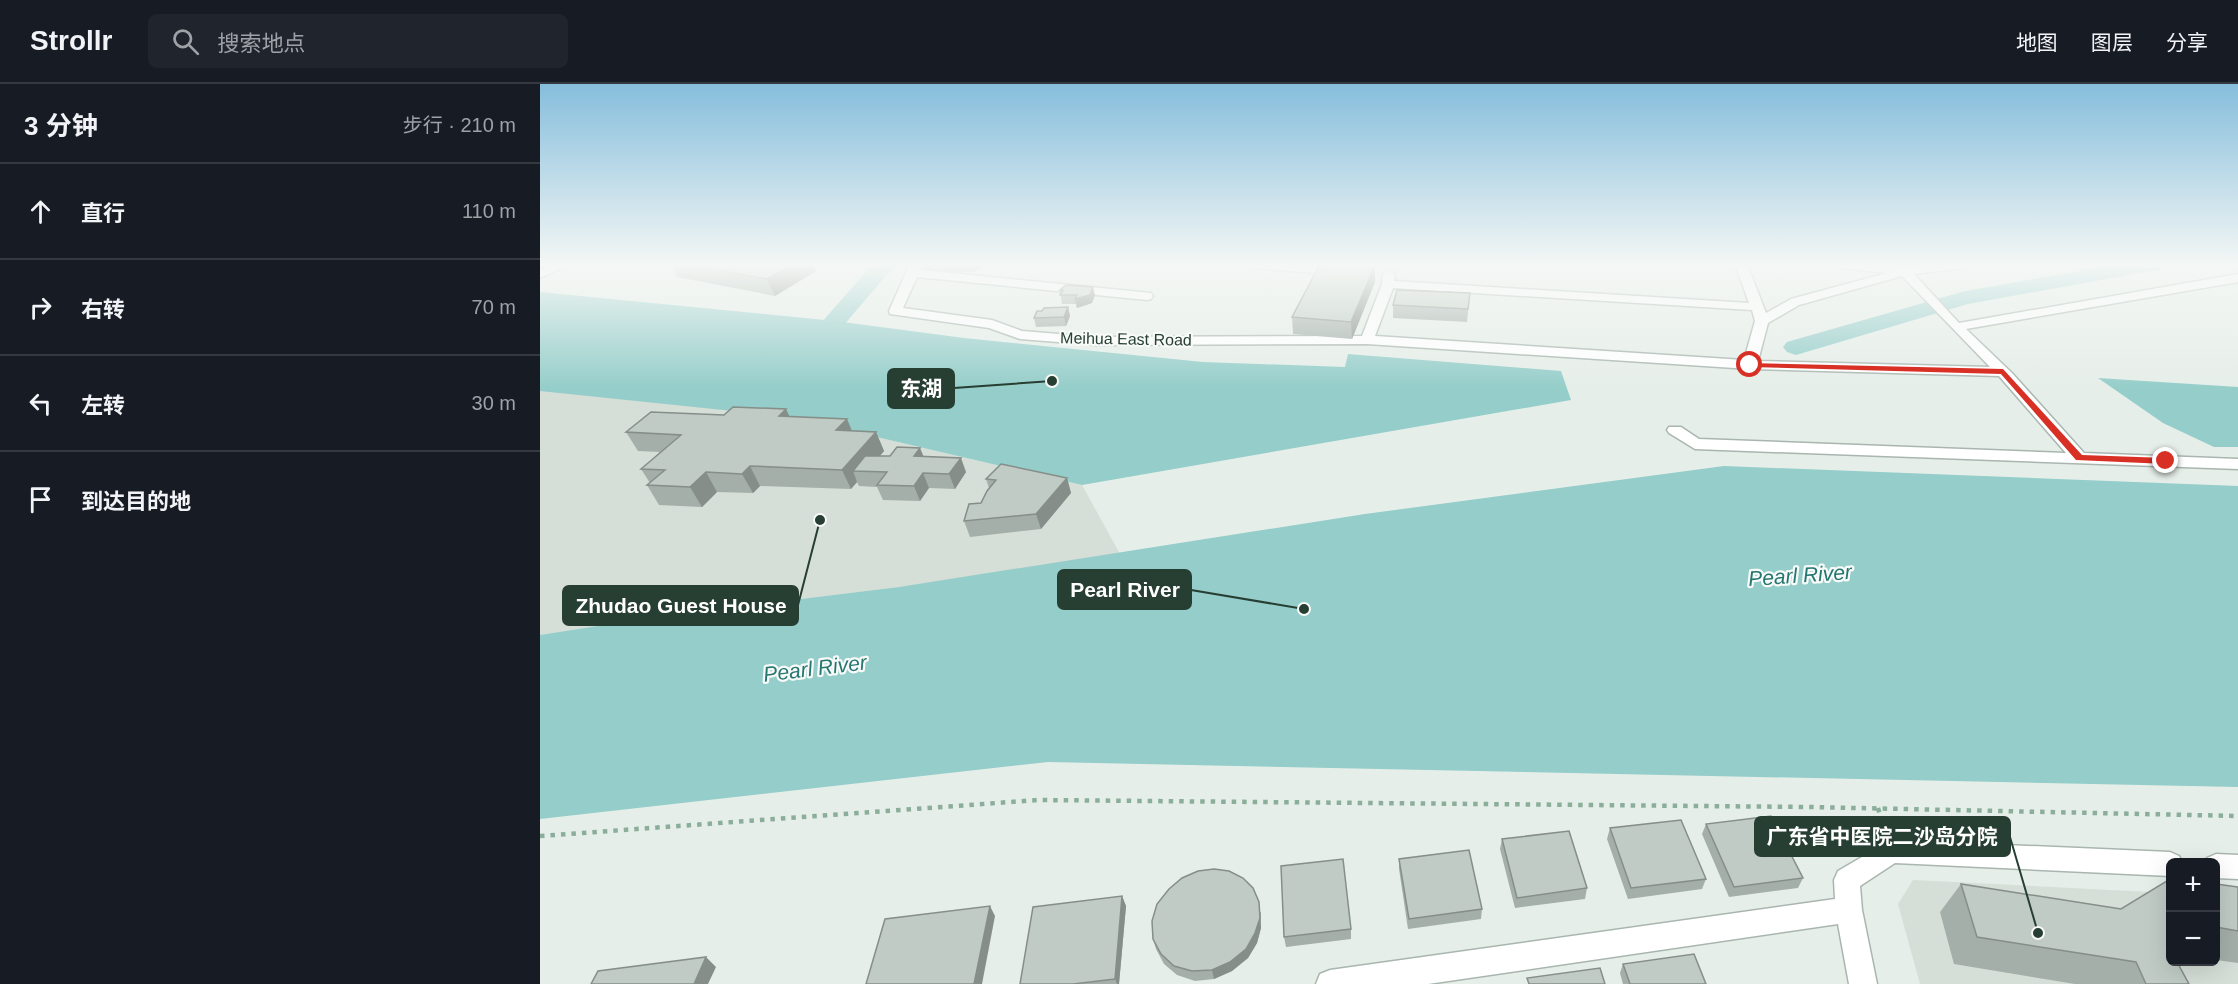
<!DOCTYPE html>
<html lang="zh">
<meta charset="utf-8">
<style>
:root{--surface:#171b24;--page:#20242c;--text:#f1f3f6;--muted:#9ea1a6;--line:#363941}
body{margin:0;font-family:Helvetica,"Noto Sans SC",sans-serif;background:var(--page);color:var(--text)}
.controls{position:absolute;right:18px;bottom:18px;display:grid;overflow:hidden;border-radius:9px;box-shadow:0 6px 24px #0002}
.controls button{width:54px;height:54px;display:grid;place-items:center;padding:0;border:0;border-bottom:2px solid var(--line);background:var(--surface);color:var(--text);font:30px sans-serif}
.stop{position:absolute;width:18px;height:18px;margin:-14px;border:4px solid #d93025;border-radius:50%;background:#fff}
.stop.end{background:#d93025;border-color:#fff;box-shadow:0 2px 6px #0008}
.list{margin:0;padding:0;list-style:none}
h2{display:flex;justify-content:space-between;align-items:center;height:78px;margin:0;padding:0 24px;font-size:26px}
h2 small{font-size:20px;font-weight:400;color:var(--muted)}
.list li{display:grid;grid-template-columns:39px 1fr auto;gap:18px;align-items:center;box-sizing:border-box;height:96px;padding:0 24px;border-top:2px solid var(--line)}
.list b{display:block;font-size:22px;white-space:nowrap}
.list em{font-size:20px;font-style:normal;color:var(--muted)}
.icon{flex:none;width:33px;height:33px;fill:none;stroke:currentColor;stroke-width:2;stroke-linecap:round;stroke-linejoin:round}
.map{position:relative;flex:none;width:1698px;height:900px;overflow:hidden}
header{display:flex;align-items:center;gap:36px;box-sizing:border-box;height:84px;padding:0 30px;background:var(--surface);border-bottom:2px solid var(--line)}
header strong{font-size:28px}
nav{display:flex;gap:33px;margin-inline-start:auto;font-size:21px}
.search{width:420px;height:54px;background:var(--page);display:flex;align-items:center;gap:15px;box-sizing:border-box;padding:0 21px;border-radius:9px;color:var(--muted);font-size:22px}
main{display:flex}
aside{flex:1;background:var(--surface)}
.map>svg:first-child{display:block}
.built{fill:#d5ded7}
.water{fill:#94cdc9}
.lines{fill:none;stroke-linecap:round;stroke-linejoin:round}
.river{fill:#94cdc9;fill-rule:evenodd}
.minor-casing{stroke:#a9b6af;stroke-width:3}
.path{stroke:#8aae9a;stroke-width:4.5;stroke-dasharray:4.5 6;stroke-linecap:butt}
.minor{fill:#fff;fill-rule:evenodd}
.wall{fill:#a4afa9}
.shaded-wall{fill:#868e89}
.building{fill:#bfcbc4;stroke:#868e89;stroke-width:1.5}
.route{fill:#d93025}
.labels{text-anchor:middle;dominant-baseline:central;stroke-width:4.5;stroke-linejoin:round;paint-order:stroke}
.far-street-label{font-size:16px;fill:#273e33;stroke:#f7faf8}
.water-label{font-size:21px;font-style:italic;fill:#267670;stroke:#f7faf8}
.leader{fill:none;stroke:#273e33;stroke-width:2}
.callout-dot{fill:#273e33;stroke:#f7faf8;stroke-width:2}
.callout{fill:#273e33;stroke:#273e33;stroke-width:2}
.callout-label{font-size:21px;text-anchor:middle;font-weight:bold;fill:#fff}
</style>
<header>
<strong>Strollr</strong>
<div class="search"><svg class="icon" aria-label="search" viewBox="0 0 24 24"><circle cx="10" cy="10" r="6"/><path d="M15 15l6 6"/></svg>搜索地点</div>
<nav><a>地图</a><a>图层</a><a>分享</a></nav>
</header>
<main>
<aside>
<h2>3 分钟<small>步行 · 210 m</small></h2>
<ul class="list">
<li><svg class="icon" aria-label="ahead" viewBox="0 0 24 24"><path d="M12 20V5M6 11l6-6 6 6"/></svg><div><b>直行</b></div><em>110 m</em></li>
<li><svg class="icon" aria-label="right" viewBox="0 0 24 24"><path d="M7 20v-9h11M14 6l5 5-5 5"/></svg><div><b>右转</b></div><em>70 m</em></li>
<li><svg class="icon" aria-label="left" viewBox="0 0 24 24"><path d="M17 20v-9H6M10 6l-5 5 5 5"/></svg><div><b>左转</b></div><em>30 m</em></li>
<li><svg class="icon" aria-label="arrive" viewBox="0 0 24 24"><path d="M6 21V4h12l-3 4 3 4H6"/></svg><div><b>到达目的地</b></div></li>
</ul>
</aside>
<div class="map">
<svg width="1698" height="900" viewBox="0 0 1698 900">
<rect width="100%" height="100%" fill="#e6eee9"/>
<path class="built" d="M 0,306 L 251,333 L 542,401 L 580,470 L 359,503 L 115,533 L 0,551 Z
M 1373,796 L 1630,809 L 1630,878 L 1676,878 L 1676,812 L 1698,813 L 1698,900 L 1380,900 L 1358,820 Z"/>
<path class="water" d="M 0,208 L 295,237 L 424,254 L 663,278 L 805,283 L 808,270 L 1021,287 L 1031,316 L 542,401 L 251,333 L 0,307 Z
M 1558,294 L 1698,303 L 1698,363 L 1674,363 L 1623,339 Z
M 1184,382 L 1698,402 L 1698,703 L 508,678 L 0,735 L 0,551 L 115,533 L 359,503 L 825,430 Z"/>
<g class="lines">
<path class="river" d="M 333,180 L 356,180 L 303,242 L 295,244 L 287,242 L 283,237 L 287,232 Z
M 1579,180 L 1627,180 L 1624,185 L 1616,186 L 1428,220 L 1256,271 L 1247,268 L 1243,263 L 1247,258 L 1425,207 Z"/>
<g class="minor-casing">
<path id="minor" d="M 15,180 L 31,180 L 0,194 L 0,186 Z
M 370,180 L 382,180 L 380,186 L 611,209 L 613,212 L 611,215 L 607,216 L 377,193 L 363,224 L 452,236 L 482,247 L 556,253 L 822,252 L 842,200 L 843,190 L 849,186 L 855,190 L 854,197 L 1209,219 L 1195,180 L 1207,180 L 1226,229 L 1251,215 L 1347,189 L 1301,184 L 1295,180 L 1329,180 L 1365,184 L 1398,180 L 1430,180 L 1424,184 L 1374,190 L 1419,239 L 1698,190 L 1698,198 L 1426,245 L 1472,289 L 1544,369 L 1698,375 L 1698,385 L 1155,365 L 1129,349 L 1127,346 L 1129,343 L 1141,343 L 1159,355 L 1526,369 L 1459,292 L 1210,285 L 827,260 L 556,261 L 480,255 L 449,244 L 350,230 L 349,227 ZM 1362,192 L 1450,283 L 1218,277 L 1228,239 L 1259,221 ZM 853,204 L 1212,226 L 1215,237 L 1204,276 L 835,252 Z
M 706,180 L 758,180 L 802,183 L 808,187 L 802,191 L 712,184 Z
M 1351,756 L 1630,768 L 1639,772 L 1642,778 L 1630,778 L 1630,792 L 1355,779 L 1320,802 L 1322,826 L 1337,900 L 1309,900 L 1298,840 L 888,900 L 776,900 L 780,890 L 790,886 L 1295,815 L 1294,796 L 1298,787 Z
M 1676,770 L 1698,771 L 1698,795 L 1676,794 L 1676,778 L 1665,778 L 1667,774 Z"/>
</g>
<path class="path" d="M 1338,724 L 1345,748
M 0,752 L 498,716 L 1269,723 L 1698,732"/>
<use href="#minor" class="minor"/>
</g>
<path class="wall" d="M 130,180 L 273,180 L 276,187 L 235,212 L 137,193 Z
M 380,180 L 445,180 L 435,188 L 417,188 L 417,187 L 416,188 L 392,187 L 392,185 L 389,187 L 381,184 Z
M 835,198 L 812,255 L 753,250 L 752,233 Z
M 520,206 L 555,211 L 552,219 L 537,224 L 536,220 L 522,220 Z
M 930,209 L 927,238 L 853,234 L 853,221 Z
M 528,223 L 530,232 L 526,242 L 496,243 L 494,234 L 502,227 Z
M 184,331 L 249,333 L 312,347 L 336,348 L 344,367 L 340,372 L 384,373 L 426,388 L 415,405 L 389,404 L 380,417 L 343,416 L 337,403 L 319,402 L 317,398 L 311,405 L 220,402 L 213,409 L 177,408 L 162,423 L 119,421 L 107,401 L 110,399 L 101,385 L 120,368 L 98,367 L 86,348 Z
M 527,394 L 531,409 L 501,445 L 430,453 L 424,437 L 441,419 L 449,404 L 446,395 Z
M 1166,740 L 1263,794 L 1258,804 L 1189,813 L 1162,750 Z
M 1070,744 L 1166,795 L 1162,805 L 1088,815 L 1067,755 Z
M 962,755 L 1047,804 L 1045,815 L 975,824 L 960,765 Z
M 859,775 L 942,825 L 941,835 L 868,845 L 859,785 Z
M 1421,800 L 1581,825 L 1630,878 L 1649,900 L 1535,900 L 1414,880 L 1400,828 Z
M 1676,800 L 1698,803 L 1698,879 L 1676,876 Z
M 582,812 L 586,822 L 579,900 L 480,900 Z
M 721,828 L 721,844 L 717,859 L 708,874 L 692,887 L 674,895 L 655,897 L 637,891 L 624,880 L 616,865 L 613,855 Z
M 811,845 L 811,855 L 746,863 L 744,853 Z
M 1083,880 L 1166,900 L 1083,900 L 1080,889 Z"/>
<path class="shaded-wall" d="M 254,180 L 273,180 L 276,187 L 235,212 L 227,195 Z
M 413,180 L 415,180 L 417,187 L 416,188 Z
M 432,180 L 445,180 L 435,188 Z
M 390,181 L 392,185 L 389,187 L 388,183 Z
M 835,181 L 835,198 L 812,255 L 811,238 Z
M 553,203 L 555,211 L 552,219 L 537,224 L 535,215 Z
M 528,223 L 530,232 L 526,242 L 524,233 Z
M 246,325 L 255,344 L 239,332 Z
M 307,335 L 315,354 L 296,346 Z
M 336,348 L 344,367 L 326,388 L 313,387 L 317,398 L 311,405 L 302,386 Z
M 380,364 L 386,378 L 374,372 Z
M 421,374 L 426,388 L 415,405 L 409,390 Z
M 210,382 L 220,402 L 213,409 L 202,390 Z
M 166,388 L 177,408 L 162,423 L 150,403 Z
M 383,389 L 389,404 L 380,417 L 374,402 Z
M 527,394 L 531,409 L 501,445 L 496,430 Z
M 582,812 L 586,822 L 579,900 L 577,900 L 575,895 Z
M 719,818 L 721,844 L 717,859 L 708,874 L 692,887 L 674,895 L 672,886 Z
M 450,822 L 455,832 L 442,900 L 434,900 Z
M 166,873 L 176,883 L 168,900 L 154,900 Z"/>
<path class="building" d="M 147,180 L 254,180 L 227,195 Z
M 380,180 L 390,180 L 390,181 L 388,183 Z
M 788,180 L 815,180 L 835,181 L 811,238 L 752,233 L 779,182 L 786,183 Z
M 526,201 L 553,203 L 550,211 L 535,215 L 537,211 L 520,211 L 523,206 L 520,206 Z
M 857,206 L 930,209 L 928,225 L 853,221 Z
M 528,223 L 524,233 L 494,234 L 497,227 L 502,227 L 504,224 Z
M 193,323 L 246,325 L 239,332 L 307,335 L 296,346 L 336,348 L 302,386 L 210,382 L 202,390 L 166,388 L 150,403 L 107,401 L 125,386 L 101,385 L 141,351 L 86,348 L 111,328 L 184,331 Z
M 357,363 L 380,364 L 374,372 L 421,374 L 409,390 L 383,389 L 374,402 L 337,401 L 347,388 L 313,387 L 325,372 L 350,372 Z
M 461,380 L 527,394 L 496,430 L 424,437 L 429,420 L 441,419 L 447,407 L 456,396 L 446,395 Z
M 1231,732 L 1263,794 L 1194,803 L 1166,740 Z
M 1141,736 L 1166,795 L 1091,804 L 1070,744 Z
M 1029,747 L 1047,804 L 977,814 L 962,755 Z
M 929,766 L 942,825 L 869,835 L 859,775 Z
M 803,775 L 811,845 L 744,853 L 741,782 Z
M 674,785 L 689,787 L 703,794 L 713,804 L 719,818 L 720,834 L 715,849 L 706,865 L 690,878 L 672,886 L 652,887 L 634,882 L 621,870 L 613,855 L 612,837 L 617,820 L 629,805 L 642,794 L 658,787 Z
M 1630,795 L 1630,878 L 1637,878 L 1649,900 L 1606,900 L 1596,878 L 1437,853 L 1421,800 L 1581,825 Z
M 1676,800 L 1698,803 L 1698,847 L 1676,843 Z
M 582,812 L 575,895 L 533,900 L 480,900 L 493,823 Z
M 450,822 L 434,900 L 326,900 L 345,835 Z
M 1154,870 L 1166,900 L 1090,900 L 1083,880 Z
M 166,873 L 154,900 L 51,900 L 58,887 Z
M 1060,884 L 1065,900 L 989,900 L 987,894 Z"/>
<linearGradient id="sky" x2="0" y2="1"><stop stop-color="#86bedc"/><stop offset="0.59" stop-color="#f4f7f5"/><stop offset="1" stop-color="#f4f7f5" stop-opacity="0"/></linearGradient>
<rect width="1698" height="306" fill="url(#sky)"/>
<path class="route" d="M 1208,279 L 1463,285 L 1542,371 L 1626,374 L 1630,377 L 1626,380 L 1536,376 L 1461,290 L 1210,283 L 1206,281 Z"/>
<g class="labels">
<g class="far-street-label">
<text transform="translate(586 255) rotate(1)">Meihua East Road</text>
</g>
<g class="water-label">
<text transform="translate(1260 491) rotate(-4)">Pearl River</text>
<text transform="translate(275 584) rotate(-7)">Pearl River</text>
</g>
</g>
<path class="leader" d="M512 297L414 304M764 525L651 506M280 436L258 521M1498 849L1470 753"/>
<g class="callout-dot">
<circle cx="512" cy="297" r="6"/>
<circle cx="764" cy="525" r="6"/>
<circle cx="280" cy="436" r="6"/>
<circle cx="1498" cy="849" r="6"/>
</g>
<g class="callout">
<rect x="348" y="285" width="66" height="39" rx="6"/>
<rect x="518" y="486" width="133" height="39" rx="6"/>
<rect x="23" y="502" width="235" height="39" rx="6"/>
<rect x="1215" y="733" width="255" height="39" rx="6"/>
</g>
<g class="callout-label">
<text x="381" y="312">东湖</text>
<text x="585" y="513">Pearl River</text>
<text x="141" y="529">Zhudao Guest House</text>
<text x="1342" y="760">广东省中医院二沙岛分院</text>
</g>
</svg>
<div class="controls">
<button>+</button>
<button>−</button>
</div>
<div class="stop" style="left:1210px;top:281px"></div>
<div class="stop end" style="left:1626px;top:377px"></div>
</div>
</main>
